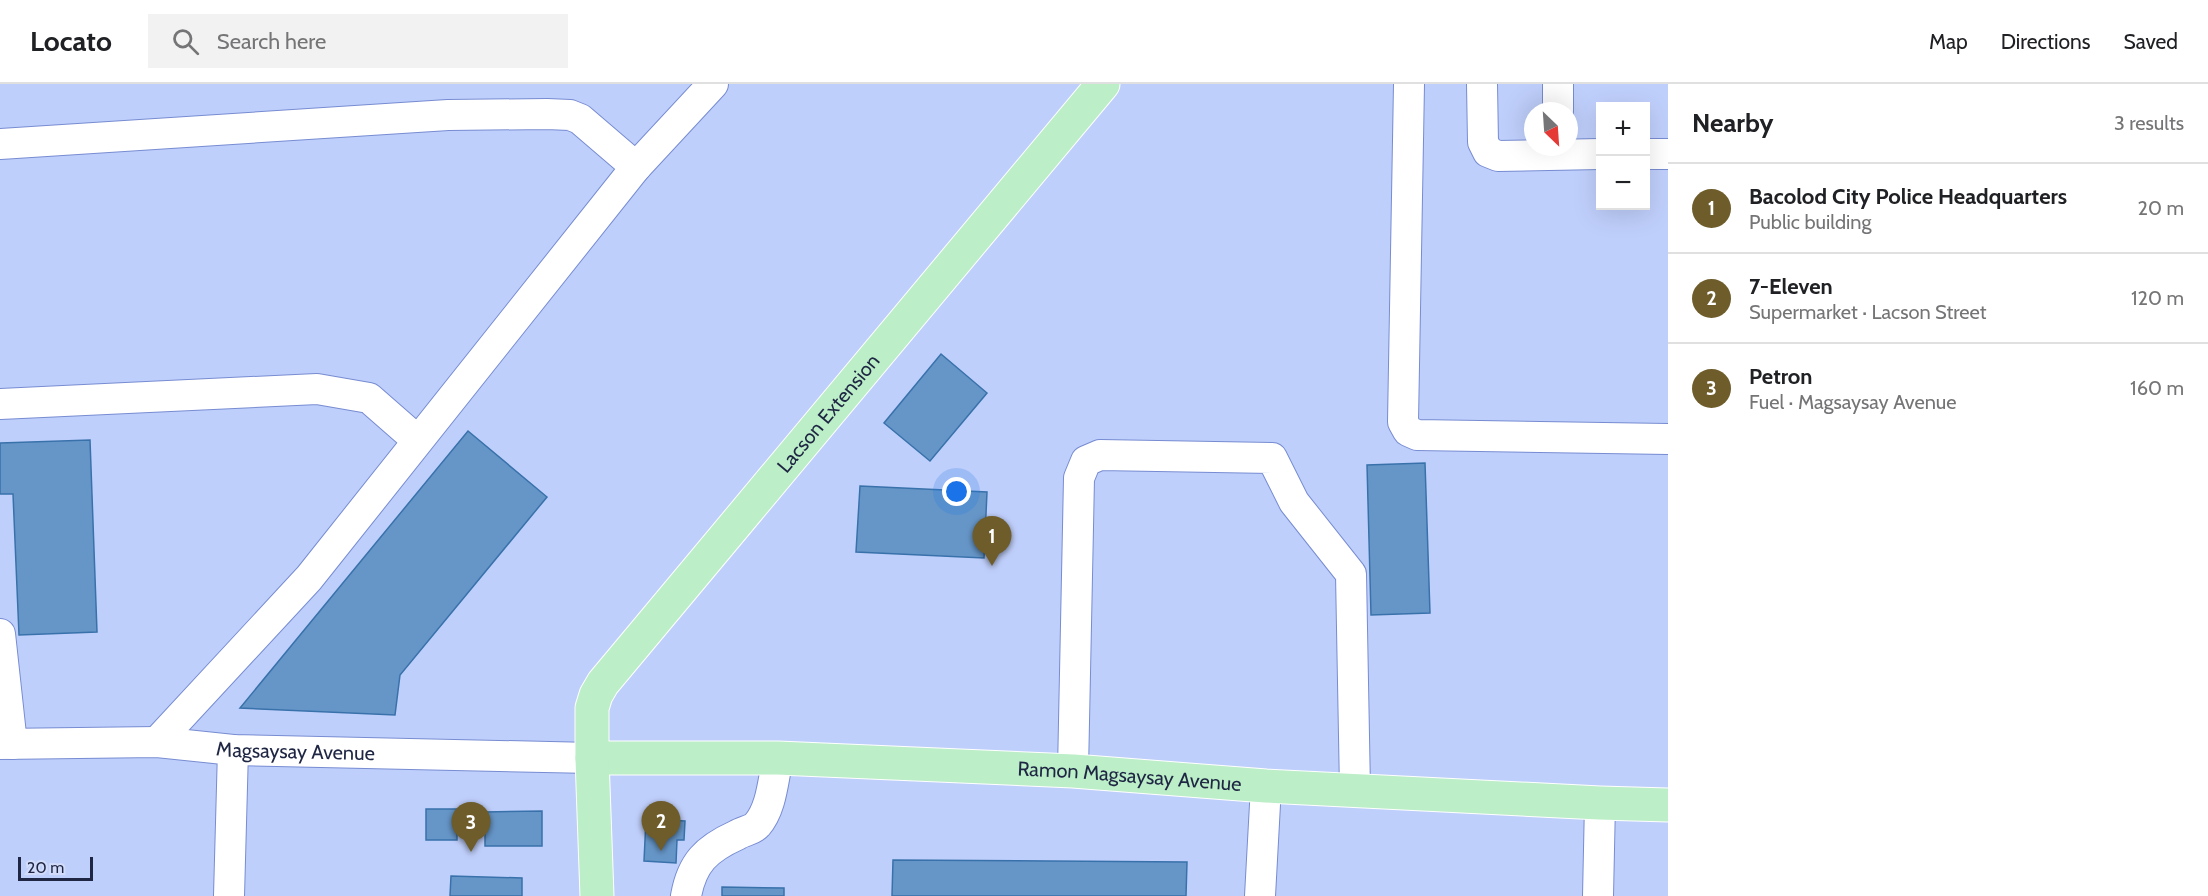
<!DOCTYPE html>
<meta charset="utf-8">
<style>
:root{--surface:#fff;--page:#f2f2f2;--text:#202124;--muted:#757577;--line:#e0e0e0;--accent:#6e5c2a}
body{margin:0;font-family:Cabin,sans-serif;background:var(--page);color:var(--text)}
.controls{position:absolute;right:18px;top:18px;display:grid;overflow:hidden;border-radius:0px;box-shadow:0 6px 24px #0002}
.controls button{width:54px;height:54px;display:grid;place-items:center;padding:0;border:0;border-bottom:2px solid var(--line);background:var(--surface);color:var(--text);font:30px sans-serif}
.compass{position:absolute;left:1524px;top:18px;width:54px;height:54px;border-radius:50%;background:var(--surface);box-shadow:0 6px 24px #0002;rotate:155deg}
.scale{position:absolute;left:18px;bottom:15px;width:75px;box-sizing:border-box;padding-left:6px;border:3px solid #1e2643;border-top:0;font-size:16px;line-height:21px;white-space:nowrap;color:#1e2643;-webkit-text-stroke:4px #d2dcfa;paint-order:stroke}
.you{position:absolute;left:957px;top:408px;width:21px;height:21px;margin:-15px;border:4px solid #fff;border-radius:50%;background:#1a73e8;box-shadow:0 0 0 9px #1a73e833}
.badge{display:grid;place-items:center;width:39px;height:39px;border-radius:50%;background:var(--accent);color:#fff;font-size:20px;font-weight:700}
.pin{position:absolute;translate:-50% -50px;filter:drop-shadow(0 2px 3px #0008)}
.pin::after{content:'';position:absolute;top:32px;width:21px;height:18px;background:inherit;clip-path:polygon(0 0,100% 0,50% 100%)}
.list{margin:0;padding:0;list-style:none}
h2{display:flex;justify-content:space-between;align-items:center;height:78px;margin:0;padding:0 24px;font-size:26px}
h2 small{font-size:20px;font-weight:400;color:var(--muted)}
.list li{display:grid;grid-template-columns:39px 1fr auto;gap:18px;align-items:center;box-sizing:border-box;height:90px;padding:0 24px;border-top:2px solid var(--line)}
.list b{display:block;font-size:22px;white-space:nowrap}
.list p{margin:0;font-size:20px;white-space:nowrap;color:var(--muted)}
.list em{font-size:20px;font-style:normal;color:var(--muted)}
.icon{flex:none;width:33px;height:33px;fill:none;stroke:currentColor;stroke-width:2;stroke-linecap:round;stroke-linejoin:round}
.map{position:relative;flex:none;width:1668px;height:812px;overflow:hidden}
header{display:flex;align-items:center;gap:36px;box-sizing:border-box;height:84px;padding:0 30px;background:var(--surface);border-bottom:2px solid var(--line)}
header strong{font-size:28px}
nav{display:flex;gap:33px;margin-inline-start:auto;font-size:21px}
.search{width:420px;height:54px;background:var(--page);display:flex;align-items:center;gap:15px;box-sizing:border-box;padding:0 21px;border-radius:0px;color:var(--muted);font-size:22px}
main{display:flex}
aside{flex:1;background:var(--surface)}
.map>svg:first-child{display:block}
.building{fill:#6696c8;stroke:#3972ab;stroke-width:1.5}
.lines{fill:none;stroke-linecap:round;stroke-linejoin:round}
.minor-casing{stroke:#778cd2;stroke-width:32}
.major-casing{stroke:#fff;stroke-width:35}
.minor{stroke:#fff;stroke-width:30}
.major{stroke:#bceec7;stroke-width:33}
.labels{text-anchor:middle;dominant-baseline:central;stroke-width:4.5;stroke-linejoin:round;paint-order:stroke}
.street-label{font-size:20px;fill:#1e2643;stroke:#d2dcfa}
</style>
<header>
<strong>Locato</strong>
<div class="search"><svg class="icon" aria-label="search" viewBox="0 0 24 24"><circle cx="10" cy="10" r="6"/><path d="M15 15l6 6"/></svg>Search here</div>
<nav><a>Map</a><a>Directions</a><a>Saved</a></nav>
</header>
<main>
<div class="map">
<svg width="1668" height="812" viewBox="0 0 1668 812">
<rect width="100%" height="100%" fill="#bfcffb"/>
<path class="building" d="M 941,270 L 987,309 L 930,377 L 884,339 Z
M 468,347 L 547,413 L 400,591 L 395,631 L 240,624 Z
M 90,356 L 97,548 L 19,551 L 13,410 L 0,410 L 0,359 Z
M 1425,379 L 1430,529 L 1371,531 L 1367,381 Z
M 860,402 L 987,408 L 984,474 L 856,468 Z
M 426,725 L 457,725 L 457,756 L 426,756 Z
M 542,727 L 542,762 L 485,762 L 485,728 Z
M 646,735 L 685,737 L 684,756 L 677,756 L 676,779 L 644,777 Z
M 893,776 L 1187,778 L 1186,812 L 892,812 Z
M 451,792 L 522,794 L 522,812 L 450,812 Z
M 722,803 L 784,804 L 784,812 L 722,812 Z"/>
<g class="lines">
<g class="minor-casing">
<g id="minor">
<path d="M 1409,0 L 1403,338 L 1408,347 L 1417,351 L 1668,355"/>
<path d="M 1482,0 L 1483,58 L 1488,68 L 1498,72 L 1600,70"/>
<path d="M 1558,0 L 1558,27"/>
<path d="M 0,60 L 448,31 L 547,30 L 570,31 L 580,35 L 636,83"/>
<path d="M 1646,70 L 1668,70"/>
<path d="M 0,320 L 317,305 L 369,314 L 417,356"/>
<path d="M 0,550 L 12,660"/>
<path d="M 157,658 L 309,494 L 636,83 L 713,0"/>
<path id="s1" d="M 0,660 L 157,658 L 233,666 L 592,674"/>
<path d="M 1073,687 L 1079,394 L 1086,377 L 1100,371 L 1272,374 L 1294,418 L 1351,490 L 1355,706"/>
<path d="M 229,812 L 233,666"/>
<path d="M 686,812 C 692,779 706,765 737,751 C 743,747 753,746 757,741 C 772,724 773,695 778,674"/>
<path d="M 1260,812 L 1266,702"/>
<path d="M 1598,812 L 1600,719"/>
</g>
</g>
<g class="major-casing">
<g id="major">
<path id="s2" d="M 592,674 L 778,674 L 1073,687 L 1266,702 L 1600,719 L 1668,721"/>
<path id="s3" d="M 597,812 L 592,674 L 592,624 L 596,611 L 603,599 L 1103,0"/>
</g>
</g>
<use href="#minor" class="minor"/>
<use href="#major" class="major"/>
</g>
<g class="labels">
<g class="street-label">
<text stroke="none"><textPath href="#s3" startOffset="567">Lacson Extension</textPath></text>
<text stroke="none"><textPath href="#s1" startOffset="296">Magsaysay Avenue</textPath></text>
<text stroke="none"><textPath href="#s2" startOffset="538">Ramon Magsaysay Avenue</textPath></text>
</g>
</g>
</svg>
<div class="controls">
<button>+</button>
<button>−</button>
</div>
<svg class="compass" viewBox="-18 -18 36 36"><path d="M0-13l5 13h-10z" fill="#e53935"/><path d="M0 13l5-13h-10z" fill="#757577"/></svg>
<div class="scale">20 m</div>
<div class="you"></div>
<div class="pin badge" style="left:992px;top:482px">1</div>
<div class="pin badge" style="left:661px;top:767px">2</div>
<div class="pin badge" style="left:471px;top:768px">3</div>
</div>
<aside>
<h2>Nearby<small>3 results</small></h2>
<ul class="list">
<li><span class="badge">1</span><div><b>Bacolod City Police Headquarters</b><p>Public building</p></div><em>20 m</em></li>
<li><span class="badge">2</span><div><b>7-Eleven</b><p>Supermarket · Lacson Street</p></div><em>120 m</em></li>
<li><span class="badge">3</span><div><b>Petron</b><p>Fuel · Magsaysay Avenue</p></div><em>160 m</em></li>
</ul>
</aside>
</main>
